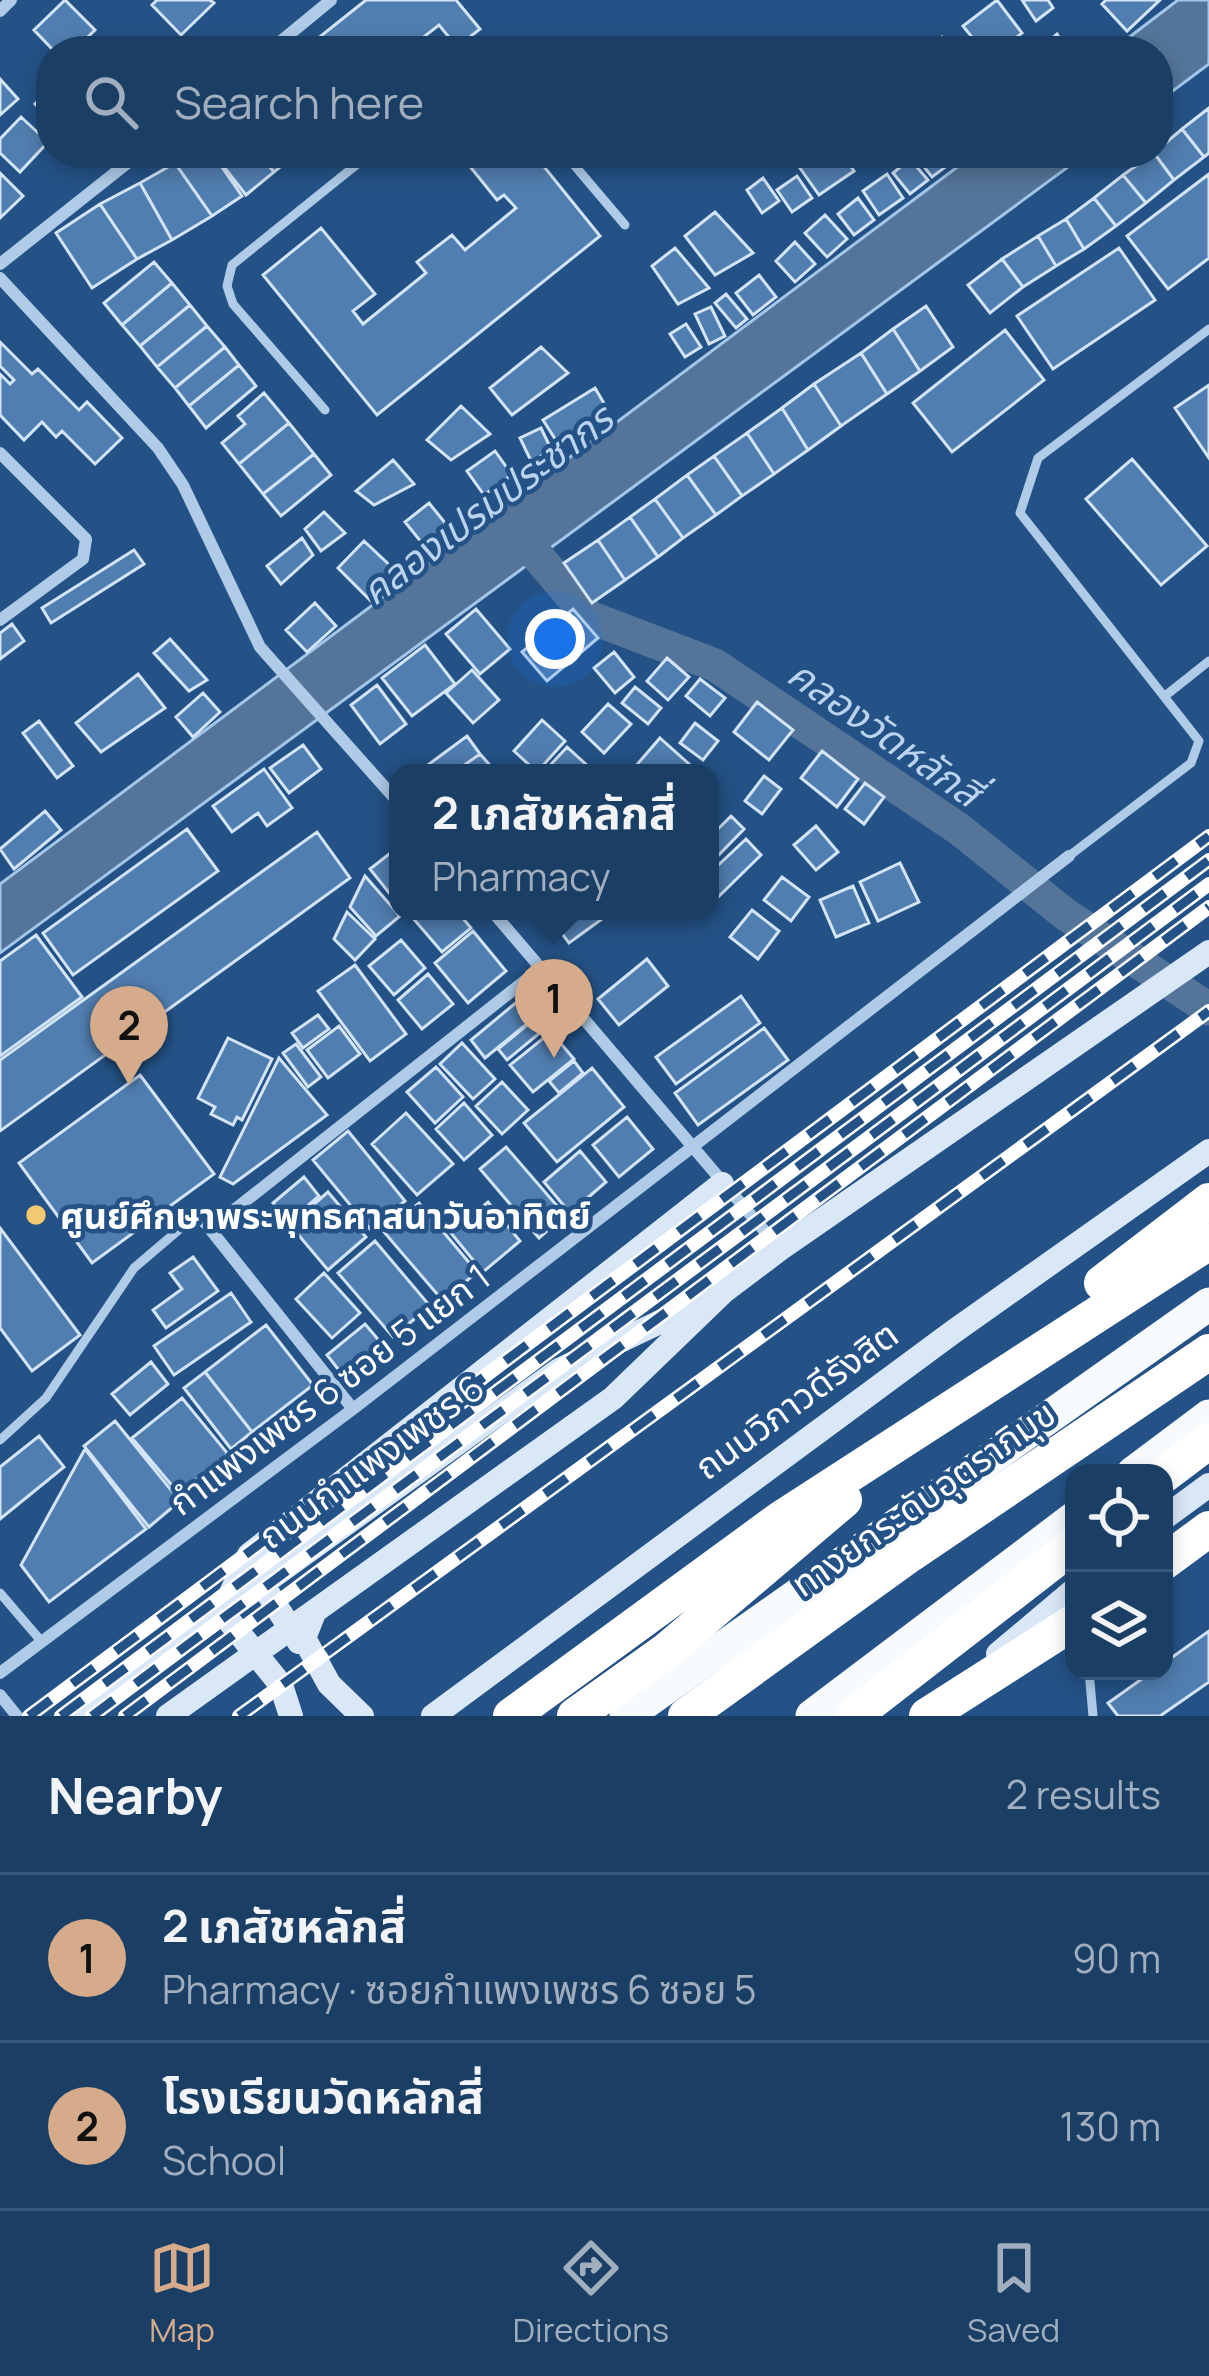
<!DOCTYPE html>
<meta charset="utf-8">
<style>
:root{--surface:#1b3e64;--page:#28496d;--text:#f1f3f6;--muted:#a0aebf;--line:#395778;--accent:#d6ab8b}
body{margin:0;font-family:Manrope,"Noto Sans Thai",sans-serif;background:var(--page);color:var(--text)}
.controls{position:absolute;right:36px;bottom:36px;display:grid;overflow:hidden;border-radius:24px;box-shadow:0 6px 18px #0003}
.controls button{width:108px;height:108px;display:grid;place-items:center;padding:0;border:0;border-bottom:3px solid var(--line);background:var(--surface);color:var(--text);font:60px sans-serif}
.you{position:absolute;left:555px;top:639px;width:42px;height:42px;margin:-30px;border:9px solid #fff;border-radius:50%;background:#1a73e8;box-shadow:0 0 0 18px #1a73e833}
.badge{display:grid;place-items:center;width:78px;height:78px;border-radius:50%;background:var(--accent);color:#111;font-size:39px;font-weight:700}
.pin{position:absolute;translate:-50% -99px;filter:drop-shadow(0 3px 6px #0008)}
.pin::after{content:'';position:absolute;top:63px;width:42px;height:36px;background:inherit;clip-path:polygon(0 0,100% 0,50% 100%)}
.popup{position:absolute;left:389px;top:764px;width:330px;height:156px;box-sizing:border-box;display:grid;place-content:center;border-radius:24px;background:var(--surface);filter:drop-shadow(0 3px 9px #0005);font-size:39px;white-space:nowrap;color:var(--muted)}
.popup b{font-size:45px;color:var(--text)}
.popup::after{content:'';position:absolute;left:50%;top:100%;margin-left:-24px;border:24px solid transparent;border-top-color:var(--surface)}
.list{margin:0;padding:0;list-style:none}
h2{display:flex;justify-content:space-between;align-items:center;height:156px;margin:0;padding:0 48px;font-size:51px}
h2 small{font-size:39px;font-weight:400;color:var(--muted)}
.list li{display:grid;grid-template-columns:78px 1fr auto;gap:36px;align-items:center;box-sizing:border-box;height:168px;padding:0 48px;border-top:3px solid var(--line)}
.list b{display:block;font-size:45px;white-space:nowrap}
.list p{margin:0;font-size:39px;white-space:nowrap;color:var(--muted)}
.list em{font-size:39px;font-style:normal;color:var(--muted)}
.icon{flex:none;width:66px;height:66px;fill:none;stroke:currentColor;stroke-width:2;stroke-linecap:round;stroke-linejoin:round}
.map{position:relative;flex:none;width:1209px;height:1716px;overflow:hidden}
.search{position:absolute;background:var(--surface);box-shadow:0 6px 18px #0003;left:36px;right:36px;top:36px;height:132px;display:flex;align-items:center;gap:30px;box-sizing:border-box;padding:0 42px;border-radius:48px;color:var(--muted);font-size:45px}
.sheet{height:492px;background:var(--surface)}
nav{display:flex;justify-content:space-around;align-items:center;box-sizing:border-box;height:168px;border-top:3px solid var(--line);background:var(--surface);font-size:33px;color:var(--muted)}
nav a{display:grid;justify-items:center;gap:6px}
nav .on{color:var(--accent)}
.map>svg:first-child{display:block}
.water{fill:#547599;stroke:#a3c6e9;stroke-width:3}
.lines{fill:none;stroke-linecap:round;stroke-linejoin:round}
.canal{stroke:#547599;stroke-width:33}
.building{fill:#517eb0;stroke:#d3e4f7;stroke-width:3}
.service{stroke:#afcbe8;stroke-width:9}
.minor{stroke:#afcbe8;stroke-width:12}
.secondary{stroke:#d9e7f7;stroke-width:24}
.trunk{stroke:#f8fbfe;stroke-width:33}
.motorway{stroke:#fff;stroke-width:36}
.rail-casing{stroke:#fff;stroke-width:14}
.rail{stroke:#245286;stroke-width:9;stroke-dasharray:27;stroke-linecap:butt}
.poi-dot{fill:#f3ca72;stroke:#245286;stroke-width:4.5}
.labels{text-anchor:middle;dominant-baseline:central;stroke-width:9;stroke-linejoin:round;paint-order:stroke}
.poi-label{font-size:36px;font-weight:bold;fill:#fff;stroke:#245286;text-anchor:start}
.street-label{font-size:36px;fill:#fff;stroke:#245286}
.water-label{font-size:39px;font-style:italic;fill:#bad4f0;stroke:#245286}
</style>
<div class="map">
<svg width="1209" height="1716" viewBox="0 0 1209 1716">
<rect width="100%" height="100%" fill="#245286"/>
<path class="water" d="M 1178,0 L 1209,0 L 1209,64 L 1158,102 L 1158,51 L 1111,51 Z
M 976,153 L 1087,153 L 0,953 L 0,884 Z"/>
<g class="lines">
<path class="canal" d="M 517,532 L 589,617 L 715,665 L 959,829 L 1065,914 L 1209,1009"/>
</g>
<path class="building" d="M 65,0 L 95,30 L 73,51 L 54,51 L 34,30 Z
M 157,0 L 210,0 L 214,3 L 181,35 L 152,5 Z
M 366,0 L 456,0 L 480,29 L 457,47 L 439,25 L 412,46 L 416,51 L 302,51 Z
M 997,0 L 1022,33 L 999,51 L 983,51 L 963,26 Z
M 1022,0 L 1048,0 L 1053,8 L 1036,21 Z
M 1106,0 L 1160,0 L 1127,31 L 1102,4 Z
M 1057,34 L 1063,44 L 1055,51 L 1037,51 Z
M 942,37 L 953,51 L 923,51 Z
M 0,79 L 18,99 L 0,115 Z
M 51,88 L 51,119 L 35,104 Z
M 1209,108 L 1209,153 L 1204,157 L 1182,129 Z
M 21,117 L 48,142 L 20,172 L 0,153 L 0,139 Z
M 1182,129 L 1204,157 L 1174,180 L 1154,153 Z
M 189,153 L 212,153 L 242,196 L 212,216 L 175,163 Z
M 213,153 L 258,153 L 274,172 L 246,195 Z
M 258,153 L 298,153 L 274,172 Z
M 459,153 L 533,153 L 600,236 L 377,415 L 263,275 L 321,228 L 375,294 L 353,311 L 363,324 L 426,273 L 417,262 L 452,235 L 465,250 L 516,208 L 504,195 L 497,200 Z
M 842,153 L 854,171 L 819,195 L 790,154 Z
M 913,153 L 956,153 L 959,157 L 932,177 Z
M 1154,153 L 1174,180 L 1146,203 L 1123,175 Z
M 910,159 L 928,180 L 910,194 L 893,173 Z
M 175,163 L 212,216 L 172,240 L 140,183 Z
M 0,173 L 23,196 L 0,218 Z
M 887,174 L 903,198 L 879,215 L 863,191 Z
M 1209,174 L 1209,258 L 1168,289 L 1127,236 Z
M 1123,175 L 1146,203 L 1116,226 L 1094,198 Z
M 797,176 L 812,198 L 792,212 L 777,190 Z
M 763,178 L 779,201 L 762,213 L 747,190 Z
M 140,183 L 172,240 L 137,259 L 100,204 Z
M 858,198 L 874,220 L 854,235 L 838,214 Z
M 1094,198 L 1116,226 L 1084,249 L 1066,219 Z
M 100,204 L 137,259 L 92,288 L 56,233 Z
M 715,212 L 753,253 L 715,275 L 685,236 Z
M 825,215 L 847,239 L 827,257 L 805,233 Z
M 1066,219 L 1084,249 L 1056,266 L 1038,236 Z
M 1038,236 L 1056,266 L 1023,287 L 1002,259 Z
M 795,242 L 815,264 L 795,282 L 776,261 Z
M 675,248 L 709,288 L 678,304 L 652,266 Z
M 1119,248 L 1155,300 L 1053,369 L 1017,316 Z
M 1002,259 L 1023,287 L 990,313 L 968,285 Z
M 154,262 L 172,283 L 122,325 L 104,303 Z
M 759,275 L 776,297 L 753,315 L 736,293 Z
M 172,283 L 190,305 L 140,346 L 122,325 Z
M 726,294 L 747,319 L 736,328 L 715,303 Z
M 190,305 L 207,326 L 157,367 L 140,346 Z
M 926,306 L 953,347 L 920,371 L 893,329 Z
M 711,307 L 725,336 L 709,344 L 695,314 Z
M 686,324 L 701,347 L 685,357 L 670,334 Z
M 207,326 L 225,347 L 175,388 L 157,367 Z
M 893,329 L 920,371 L 887,394 L 861,353 Z
M 1005,330 L 1044,380 L 952,452 L 913,403 Z
M 0,342 L 32,374 L 38,369 L 79,410 L 87,402 L 122,438 L 95,464 L 62,431 L 56,437 L 42,422 L 24,440 L 0,415 L 0,374 L 10,384 L 14,380 L 0,366 Z
M 225,347 L 239,365 L 189,406 L 175,388 Z
M 541,347 L 568,373 L 512,415 L 490,388 Z
M 861,353 L 887,394 L 841,426 L 814,384 Z
M 239,365 L 256,386 L 206,428 L 189,406 Z
M 814,384 L 841,426 L 808,450 L 782,408 Z
M 1209,385 L 1209,458 L 1175,408 Z
M 595,388 L 608,410 L 557,442 L 543,420 Z
M 264,393 L 289,423 L 239,464 L 222,443 L 245,424 L 238,416 Z
M 461,406 L 490,434 L 451,460 L 427,440 Z
M 782,408 L 808,450 L 774,474 L 747,433 Z
M 289,423 L 314,454 L 263,494 L 239,464 Z
M 541,428 L 552,451 L 531,461 L 520,438 Z
M 747,433 L 774,474 L 742,496 L 714,456 Z
M 495,451 L 512,475 L 484,495 L 467,471 Z
M 314,454 L 331,475 L 281,516 L 263,494 Z
M 714,456 L 742,496 L 716,515 L 687,475 Z
M 1132,459 L 1207,546 L 1161,585 L 1086,499 Z
M 393,460 L 414,484 L 374,505 L 356,491 Z
M 687,475 L 716,515 L 683,538 L 655,499 Z
M 655,499 L 683,538 L 658,557 L 630,517 Z
M 429,503 L 454,534 L 430,553 L 405,522 Z
M 324,512 L 345,533 L 321,551 L 305,529 Z
M 630,517 L 658,557 L 625,580 L 598,540 Z
M 302,538 L 313,555 L 281,584 L 267,566 Z
M 598,540 L 625,580 L 592,603 L 564,563 Z
M 364,541 L 398,573 L 371,601 L 338,568 Z
M 134,550 L 144,564 L 51,623 L 42,608 Z
M 315,603 L 336,626 L 307,652 L 286,630 Z
M 476,609 L 510,649 L 480,674 L 446,634 Z
M 573,609 L 598,638 L 547,681 L 522,652 Z
M 12,624 L 24,641 L 0,659 L 0,633 Z
M 170,639 L 207,680 L 189,691 L 154,653 Z
M 425,645 L 455,684 L 412,716 L 382,678 Z
M 614,652 L 634,677 L 615,693 L 594,668 Z
M 667,658 L 689,677 L 668,700 L 647,681 Z
M 472,670 L 499,700 L 473,723 L 446,693 Z
M 138,674 L 165,708 L 101,752 L 76,723 Z
M 700,679 L 725,698 L 710,716 L 686,696 Z
M 377,685 L 406,724 L 380,744 L 351,705 Z
M 635,687 L 661,708 L 648,724 L 622,703 Z
M 203,693 L 220,712 L 193,737 L 176,717 Z
M 757,702 L 793,730 L 769,760 L 734,732 Z
M 608,704 L 631,724 L 604,753 L 582,732 Z
M 542,720 L 565,741 L 537,772 L 514,751 Z
M 39,721 L 73,766 L 57,778 L 23,733 Z
M 695,723 L 718,741 L 703,760 L 680,743 Z
M 467,736 L 480,754 L 453,773 L 417,773 Z
M 660,738 L 698,772 L 697,773 L 640,773 L 634,768 Z
M 303,745 L 321,769 L 289,793 L 270,768 Z
M 567,747 L 589,767 L 584,773 L 543,773 Z
M 822,751 L 858,779 L 837,807 L 801,778 Z
M 480,754 L 496,772 L 453,773 Z
M 264,769 L 292,808 L 267,826 L 258,813 L 232,832 L 213,806 Z
M 764,776 L 781,789 L 762,814 L 745,801 Z
M 865,783 L 884,797 L 864,824 L 845,809 Z
M 45,811 L 61,830 L 14,869 L 0,849 Z
M 731,816 L 744,829 L 710,864 L 710,837 Z
M 816,826 L 838,852 L 816,870 L 794,845 Z
M 187,829 L 218,871 L 73,975 L 43,933 Z
M 317,832 L 350,878 L 0,1131 L 0,1060 Z
M 746,839 L 761,855 L 710,905 L 710,873 Z
M 398,847 L 398,904 L 370,869 Z
M 900,863 L 919,902 L 878,921 L 860,882 Z
M 365,876 L 400,916 L 376,936 L 350,907 Z
M 782,877 L 809,897 L 791,921 L 764,900 Z
M 853,886 L 869,923 L 836,937 L 820,900 Z
M 752,910 L 779,931 L 758,959 L 730,937 Z
M 417,911 L 457,911 L 471,928 L 442,952 L 411,916 Z
M 545,911 L 613,911 L 569,943 Z
M 347,912 L 375,939 L 355,960 L 334,939 Z
M 473,931 L 506,971 L 468,1003 L 435,963 Z
M 36,935 L 82,997 L 0,1056 L 0,961 Z
M 401,940 L 425,968 L 394,995 L 369,966 Z
M 647,959 L 668,986 L 619,1025 L 598,999 Z
M 355,965 L 406,1034 L 370,1061 L 318,991 Z
M 428,974 L 453,1004 L 422,1029 L 398,1000 Z
M 524,996 L 539,1014 L 485,1058 L 471,1040 Z
M 741,996 L 760,1023 L 676,1084 L 656,1057 Z
M 318,1015 L 329,1029 L 303,1048 L 292,1033 Z
M 538,1016 L 547,1027 L 507,1060 L 498,1049 Z
M 339,1026 L 360,1054 L 328,1078 L 307,1050 Z
M 764,1028 L 788,1060 L 698,1125 L 675,1093 Z
M 551,1032 L 574,1059 L 533,1092 L 510,1065 Z
M 228,1038 L 272,1059 L 242,1120 L 237,1117 L 233,1125 L 211,1114 L 215,1107 L 198,1098 Z
M 462,1043 L 495,1079 L 473,1099 L 440,1064 Z
M 296,1044 L 321,1077 L 308,1087 L 283,1053 Z
M 279,1058 L 327,1115 L 233,1184 L 220,1177 Z
M 574,1061 L 583,1073 L 559,1093 L 549,1081 Z
M 436,1067 L 463,1097 L 435,1123 L 407,1092 Z
M 592,1068 L 624,1107 L 557,1162 L 524,1123 Z
M 140,1075 L 214,1174 L 92,1263 L 19,1163 Z
M 502,1082 L 528,1110 L 502,1134 L 476,1106 Z
M 464,1103 L 492,1135 L 464,1160 L 436,1129 Z
M 406,1113 L 453,1164 L 417,1195 L 372,1144 Z
M 627,1117 L 653,1149 L 619,1177 L 593,1145 Z
M 348,1131 L 405,1201 L 370,1229 L 313,1160 Z
M 506,1147 L 565,1215 L 539,1238 L 480,1169 Z
M 580,1151 L 606,1182 L 570,1213 L 544,1182 Z
M 304,1177 L 319,1196 L 289,1222 L 273,1203 Z
M 328,1192 L 366,1237 L 328,1270 L 290,1225 Z
M 488,1202 L 520,1241 L 483,1272 L 450,1232 Z
M 419,1203 L 477,1272 L 443,1301 L 384,1232 Z
M 0,1228 L 80,1335 L 32,1371 L 0,1328 Z
M 375,1241 L 430,1306 L 393,1337 L 338,1273 Z
M 193,1257 L 218,1291 L 166,1328 L 153,1310 L 182,1289 L 170,1273 Z
M 324,1273 L 360,1313 L 332,1338 L 296,1299 Z
M 231,1293 L 251,1322 L 174,1375 L 154,1346 Z
M 365,1324 L 388,1351 L 349,1383 L 327,1355 Z
M 266,1325 L 313,1385 L 252,1432 L 205,1372 Z
M 151,1362 L 168,1384 L 130,1415 L 112,1394 Z
M 205,1372 L 252,1432 L 231,1449 L 184,1388 Z
M 182,1398 L 228,1454 L 179,1494 L 132,1438 Z
M 115,1421 L 180,1501 L 149,1527 L 84,1446 Z
M 39,1436 L 64,1467 L 0,1519 L 0,1467 Z
M 85,1449 L 146,1529 L 49,1602 L 21,1565 Z
M 1209,1631 L 1209,1682 L 1160,1716 L 1118,1716 L 1108,1703 L 1153,1671 L 1164,1671 L 1164,1663 Z"/>
<g class="lines">
<path class="service" d="M 564,153 L 625,225
M 325,410 L 233,304 L 227,286 L 232,265 L 371,153
M 1165,696 L 1209,661
M 1069,856 L 1191,763 L 1199,741 L 1020,513 L 1038,458 L 1209,329
M 0,1440 L 46,1398 L 134,1268 L 195,1216 L 210,1229
M 0,1593 L 42,1642
M 1089,1671 L 1093,1716"/>
<path class="minor" d="M 0,11 L 11,0
M 269,51 L 331,0
M 0,264 L 140,153
M 0,278 L 158,448 L 183,485 L 260,647 L 398,802
M 0,453 L 86,539 L 83,559 L 0,620
M 492,911 L 779,1248
M 353,1409 L 210,1229 L 541,968
M 0,1673 L 353,1409 L 1069,856
M 0,1695 L 17,1716"/>
<path class="secondary" d="M 1164,1518 L 1209,1485
M 262,1584 L 299,1642
M 223,1610 L 249,1555 L 722,1184
M 222,1612 L 281,1685 L 291,1716
M 314,1613 L 304,1638 L 329,1684 L 362,1716
M 998,1654 L 1074,1590
M 79,1716 L 559,1370 L 704,1301
M 168,1716 L 613,1398 L 723,1292 L 780,1249 L 1209,952
M 433,1716 L 953,1332 L 1209,1151"/>
<path class="trunk" d="M 1133,1473 L 1209,1416
M 626,1716 L 1209,1304
M 812,1716 L 1074,1518"/>
<path class="motorway" d="M 1102,1283 L 1209,1201
M 1164,1475 L 1209,1441
M 1164,1562 L 1209,1529
M 511,1716 L 782,1518 L 1209,1242
M 575,1716 L 666,1651 L 844,1500
M 686,1716 L 909,1555 L 1209,1352
M 853,1716 L 1074,1545
M 927,1716 L 1074,1622"/>
<g class="rail-casing">
<path id="rail" d="M 29,1716 L 1209,836
M 61,1716 L 1209,860
M 92,1716 L 1209,884
M 125,1716 L 1209,907
M 239,1716 L 1209,1011"/>
</g>
<use href="#rail" class="rail"/>
</g>
<circle class="poi-dot" cx="36" cy="1215" r="12"/>
<g class="labels">
<g class="poi-label">
<text x="60" y="1215">ศูนย์ศึกษาพระพุทธศาสนาวันอาทิตย์</text>
</g>
<g class="street-label">
<text transform="translate(329 1389) rotate(-37)">กำแพงเพชร 6 ซอย 5 แยก 1</text>
<text transform="translate(796 1400) rotate(-36)">ถนนวิภาวดีรังสิต</text>
<text transform="translate(371 1461) rotate(-36)">ถนนกำแพงเพชร 6</text>
<text transform="translate(923 1498) rotate(-35)">ทางยกระดับอุตราภิมุข</text>
</g>
<g class="water-label">
<text transform="translate(486 504) rotate(-37)">คลองเปรมประชากร</text>
<text transform="translate(885 732) rotate(35)">คลองวัดหลักสี่</text>
</g>
</g>
</svg>
<div class="controls">
<button><svg class="icon" aria-label="locate" viewBox="0 0 24 24"><circle cx="12" cy="12" r="6"/><path d="M12 2v4M12 18v4M2 12h4M18 12h4"/></svg></button>
<button><svg class="icon" aria-label="layers" viewBox="0 0 24 24"><path d="M12 4l9 5-9 5-9-5zM3 14l9 5 9-5"/></svg></button>
</div>
<div class="you"></div>
<div class="pin badge" style="left:554px;top:1058px">1</div>
<div class="popup"><b>2 เภสัชหลักสี่</b>Pharmacy</div>
<div class="pin badge" style="left:129px;top:1085px">2</div>
<div class="search"><svg class="icon" aria-label="search" viewBox="0 0 24 24"><circle cx="10" cy="10" r="6"/><path d="M15 15l6 6"/></svg>Search here</div>
</div>
<section class="sheet">
<h2>Nearby<small>2 results</small></h2>
<ul class="list">
<li><span class="badge">1</span><div><b>2 เภสัชหลักสี่</b><p>Pharmacy · ซอยกำแพงเพชร 6 ซอย 5</p></div><em>90 m</em></li>
<li><span class="badge">2</span><div><b>โรงเรียนวัดหลักสี่</b><p>School</p></div><em>130 m</em></li>
</ul>
</section>
<nav>
<a class="on"><svg class="icon" aria-label="map" viewBox="0 0 24 24"><path d="M3 6l6-2 6 2 6-2v14l-6 2-6-2-6 2zM9 4v14M15 6v14"/></svg>Map</a>
<a><svg class="icon" aria-label="directions" viewBox="0 0 24 24"><path d="M12 3l9 9-9 9-9-9zM9 14v-3h6M13 9l2 2-2 2"/></svg>Directions</a>
<a><svg class="icon" aria-label="saved" viewBox="0 0 24 24"><path d="M7 4h10v16l-5-4-5 4z"/></svg>Saved</a>
</nav>
